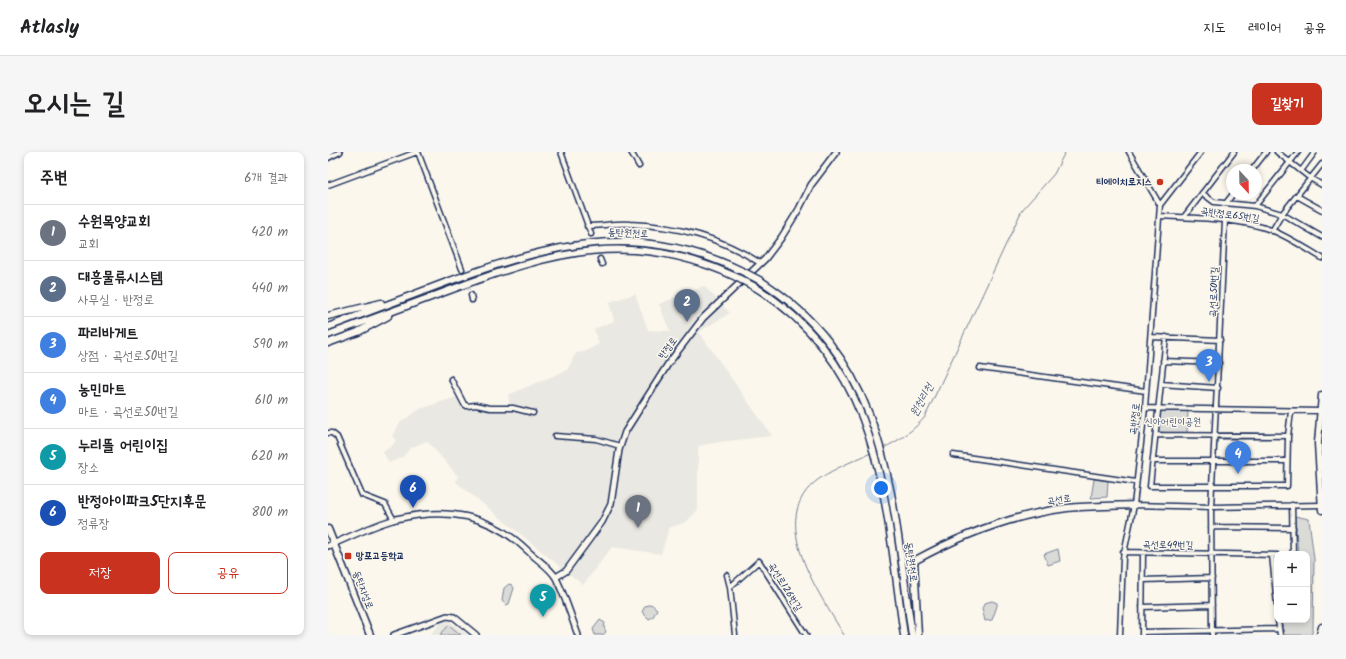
<!DOCTYPE html>
<html lang="ko">
<meta charset="utf-8">
<style>
:root{--surface:#fff;--page:#f6f6f6;--text:#202124;--muted:#757577;--line:#e0e0e0;--accent:#c8321e}
body{margin:0;font-family:Kalam,"Poor Story",sans-serif;background:var(--page);color:var(--text)}
.controls{position:absolute;right:12px;bottom:12px;display:grid;overflow:hidden;border-radius:8px;box-shadow:0 2px 6px #0003}
.controls button{width:36px;height:36px;display:grid;place-items:center;padding:0;border:0;border-bottom:1px solid var(--line);background:var(--surface);color:var(--text);font:20px sans-serif}
.compass{position:absolute;left:898px;top:12px;width:36px;height:36px;border-radius:50%;background:var(--surface);box-shadow:0 2px 6px #0003;rotate:158deg}
.you{position:absolute;left:553px;top:336px;width:14px;height:14px;margin:-10px;border:3px solid #fff;border-radius:50%;background:#1a73e8;box-shadow:0 0 0 6px #1a73e833}
.badge{display:grid;place-items:center;width:26px;height:26px;border-radius:50%;background:var(--accent);color:#fff;font-size:13px;font-weight:700}
.pin{position:absolute;translate:-50% -33px;filter:drop-shadow(0 1px 2px #0008)}
.pin::after{content:'';position:absolute;top:21px;width:14px;height:12px;background:inherit;clip-path:polygon(0 0,100% 0,50% 100%)}
.list{margin:0;padding:0;list-style:none}
h2{display:flex;justify-content:space-between;align-items:center;height:52px;margin:0;padding:0 16px;font-size:17px}
h2 small{font-size:13px;font-weight:400;color:var(--muted)}
.list li{display:grid;grid-template-columns:26px 1fr auto;gap:12px;align-items:center;box-sizing:border-box;height:56px;padding:0 16px;border-top:1px solid var(--line)}
.list b{display:block;font-size:15px;white-space:nowrap}
.list p{margin:0;font-size:13px;white-space:nowrap;color:var(--muted)}
.list em{font-size:13px;font-style:normal;color:var(--muted)}
.actions{display:flex;gap:8px;padding:12px 16px}
.actions a{flex:1;padding:9px 0;border:1px solid var(--accent);border-radius:8px;text-align:center;font-size:14px;color:var(--accent)}
.actions .main{background:var(--accent);color:#fff}
.map{position:relative;flex:none;width:994px;height:483px;overflow:hidden;border-radius:8px}
header{display:flex;align-items:center;gap:24px;box-sizing:border-box;height:56px;padding:0 20px;background:var(--surface);border-bottom:1px solid var(--line)}
header strong{font-size:19px}
nav{display:flex;gap:22px;margin-inline-start:auto;font-size:14px}
.intro{display:flex;align-items:center;justify-content:space-between;box-sizing:border-box;height:96px;padding:0 24px}
h1{margin:0;font-size:28px}
.button{padding:10px 18px;border-radius:8px;background:var(--accent);color:#fff;font-size:14px;font-weight:700}
main{display:flex;gap:24px;padding:0 24px}
aside{flex:1;background:var(--surface);border-radius:8px;box-shadow:0 2px 6px #0003}
.map>svg:first-child{display:block}
.built{fill:#eae8e2}
.green{fill:#dadad7;stroke:#7a849a}
.lines{fill:none;stroke-linecap:round;stroke-linejoin:round}
.stream{stroke:#747e96;stroke-width:1}
.minor-tunnel{stroke:#cecfd0;stroke-width:4;stroke-dasharray:4 2;stroke-linecap:butt}
.minor-casing{stroke:#1b2f5e;stroke-width:7}
.tertiary-casing{stroke:#1b2f5e;stroke-width:8}
.secondary-casing{stroke:#1b2f5e;stroke-width:9}
.minor{stroke:#fbf7ec;stroke-width:4}
.tertiary{stroke:#fbf7ec;stroke-width:5}
.secondary{stroke:#fbf7ec;stroke-width:6}
.secondary-bridge-casing{stroke:#1b2f5e;stroke-width:9;stroke-linecap:butt}
.secondary-bridge{stroke:#fbf7ec;stroke-width:6}
.poi-dot{fill:#c8321e;stroke:#fbf7ec;stroke-width:1.5}
.labels{text-anchor:middle;dominant-baseline:central;stroke-width:3;stroke-linejoin:round;paint-order:stroke}
.poi-label{font-size:10px;font-weight:bold;fill:#1b2f5e;stroke:#fbf7ec;text-anchor:end}
.street-label{font-size:10px;fill:#1b2f5e;stroke:#fbf7ec}
.park-label{font-size:10px;fill:#415176;stroke:#fbf7ec}
.water-label{font-size:11px;font-style:italic;fill:#47577a;stroke:#fbf7ec}
</style>
<header>
<strong>Atlasly</strong>
<nav><a>지도</a><a>레이어</a><a>공유</a></nav>
</header>
<div class="intro"><h1>오시는 길</h1><a class="button">길찾기</a></div>
<main>
<aside>
<h2>주변<small>6개 결과</small></h2>
<ul class="list">
<li><span class="badge" style="background:#6b7280">1</span><div><b>수원목양교회</b><p>교회</p></div><em>420 m</em></li>
<li><span class="badge" style="background:#5c6f8a">2</span><div><b>대흥물류시스템</b><p>사무실 · 반정로</p></div><em>440 m</em></li>
<li><span class="badge" style="background:#3f7fe0">3</span><div><b>파리바게트</b><p>상점 · 곡선로50번길</p></div><em>590 m</em></li>
<li><span class="badge" style="background:#3f7fe0">4</span><div><b>농민마트</b><p>마트 · 곡선로50번길</p></div><em>610 m</em></li>
<li><span class="badge" style="background:#0f9aa8">5</span><div><b>누리뜰 어린이집</b><p>장소</p></div><em>620 m</em></li>
<li><span class="badge" style="background:#1a4fb4">6</span><div><b>반정아이파크5단지후문</b><p>정류장</p></div><em>800 m</em></li>
</ul>
<div class="actions"><a class="main">저장</a><a>공유</a></div>
</aside>
<div class="map">
<svg width="994" height="483" viewBox="0 0 994 483">
<rect width="100%" height="100%" fill="#fbf7ec"/>
<filter id="ink" filterUnits="userSpaceOnUse"><feTurbulence type="fractalNoise" baseFrequency=".025" numOctaves="2"/><feDisplacementMap in="SourceGraphic" scale="8" xChannelSelector="R" yChannelSelector="G"/><feConvolveMatrix kernelMatrix="1 2 1 2 8 2 1 2 1" color-interpolation-filters="sRGB"/></filter>
<g filter="url(#ink)">
<path class="built" d="M 376,134 L 402,161 L 371,180 L 444,284 L 391,290 L 370,294 L 370,358 L 358,370 L 341,376 L 333,402 L 284,395 L 255,433 L 128,330 L 130,324 L 99,289 L 82,296 L 75,305 L 61,311 L 55,300 L 64,294 L 68,288 L 64,284 L 73,270 L 92,257 L 131,244 L 141,255 L 182,252 L 180,243 L 239,218 L 248,201 L 256,200 L 271,192 L 266,177 L 286,169 L 281,150 L 307,142 L 320,178 L 342,179 L 331,152 Z
M 120,468 L 140,483 L 102,483 L 114,469 Z"/>
<path class="green" d="M 833,258 L 860,259 L 859,282 L 832,280 L 830,279 L 831,259 Z
M 766,327 L 780,329 L 779,345 L 763,346 Z
M 967,364 L 981,367 L 986,407 L 985,478 L 983,483 L 956,483 L 954,468 L 979,468 L 979,402 L 970,402 Z
M 730,397 L 732,409 L 720,413 L 716,402 Z
M 181,432 L 184,433 L 186,436 L 181,452 L 178,453 L 174,449 L 176,436 Z
M 664,449 L 669,451 L 669,454 L 664,468 L 657,469 L 654,456 L 657,451 Z
M 323,452 L 329,457 L 325,465 L 321,467 L 314,460 L 317,454 Z
M 272,468 L 277,471 L 276,475 L 278,480 L 275,483 L 267,483 L 265,477 Z
M 121,473 L 133,483 L 112,483 Z"/>
<g class="lines">
<path class="stream" d="M 555,296 C 571,289 586,278 597,265 L 694,58 L 726,22 L 737,0
M 516,483 C 492,442 436,366 491,327 C 507,316 525,309 543,301"/>
<path class="minor-tunnel" d="M 263,82 L 272,107
M 134,117 L 143,143"/>
<g class="minor-casing">
<path id="minor" d="M 90,0 L 134,117
M 233,0 L 263,82
M 303,0 L 311,14
M 801,0 L 832,53
M 949,0 L 982,26 L 994,33
M 0,6 L 12,0
M 924,18 L 938,0
M 973,19 L 987,0
M 0,33 L 89,0
M 874,41 L 886,50 L 927,54 L 954,62 L 994,85
M 969,44 L 994,58
M 898,51 L 905,42
M 927,54 L 970,0
M 833,64 C 867,66 911,66 943,78 C 961,85 977,96 994,106
M 856,65 L 906,0
M 259,74 C 273,74 288,71 302,72 C 348,74 394,86 432,111
M 944,79 L 954,62 L 994,12
M 272,107 L 274,112
M 143,143 L 144,148
M 823,185 L 892,188
M 838,185 L 822,334 L 959,334 L 960,284 L 963,259
M 835,209 L 891,211
M 652,216 L 818,239
M 123,227 L 136,252 L 139,254 L 148,253 L 162,256 L 185,256 L 205,261
M 833,232 L 890,236
M 817,256 L 992,259
M 0,281 L 4,281 L 9,285 L 34,343 L 57,352 L 66,368
M 828,283 L 960,284
M 227,284 L 268,287 L 292,294
M 625,303 L 808,330
M 825,309 L 959,309
M 806,353 L 886,355 L 994,353
M 964,353 L 965,402
M 883,375 L 965,376
M 795,400 L 949,403
M 944,403 L 949,453
M 399,423 L 402,435
M 815,428 L 884,426
M 814,455 L 884,453
M 950,468 L 952,483
M 814,480 L 951,477
M 407,483 L 402,435 L 431,409 L 478,483
M 792,483 L 795,406 L 806,353 L 817,256 L 832,53 L 873,0
M 814,483 L 815,401
M 884,483 L 883,355 L 897,69"/>
</g>
<g class="tertiary-casing">
<path id="tertiary" d="M 0,394 C 22,385 45,373 68,367 C 119,355 162,362 200,399 C 208,407 223,416 228,426 C 237,444 243,464 250,483
M 228,425 L 238,419 L 274,370 L 283,352 L 291,298 L 297,280 L 340,212 L 375,166 L 437,107 L 453,86 L 471,57 L 483,33 L 508,0
M 66,483 L 119,464 L 126,465 L 148,483"/>
</g>
<g class="secondary-casing">
<path id="secondary" d="M 433,129 C 563,213 563,346 584,483
M 427,135 C 556,216 556,348 576,483
M 0,164 L 53,151
M 0,175 C 40,160 79,145 119,130 C 223,92 309,68 414,119
M 0,183 C 41,168 81,153 122,138 C 223,100 305,76 408,125
M 0,191 L 30,180 L 60,164
M 994,243 L 990,291 L 994,358
M 0,377 L 42,483
M 590,483 L 586,409 C 633,383 684,363 739,356 C 761,354 784,354 806,353
M 992,483 L 994,475"/>
</g>
<use href="#minor" class="minor"/>
<use href="#tertiary" class="tertiary"/>
<use href="#secondary" class="secondary"/>
<g class="secondary-bridge-casing">
<path id="secondary-bridge" d="M 414,119 L 433,129
M 408,125 L 427,135"/>
</g>
<use href="#secondary-bridge" class="secondary-bridge"/>
</g>
</g>
<g class="poi-dot">
<circle cx="832" cy="30" r="4"/>
<rect x="16" y="400" width="8" height="8" rx="2"/>
</g>
<g class="labels">
<g class="poi-label">
<text x="824" y="30">티에이치로지스</text>
<text x="28" y="404" text-anchor="start">망포고등학교</text>
</g>
<g class="street-label">
<text transform="translate(902 63) rotate(8)">곡반정로65번길</text>
<text transform="translate(300 81) rotate(2)">동탄원천로</text>
<text transform="translate(886 140) rotate(-88)">곡선로50번길</text>
<text transform="translate(340 196) rotate(-54)">반정로</text>
<text transform="translate(807 267) rotate(-84)">곡반정로</text>
<text transform="translate(731 348) rotate(-9)">곡선로</text>
<text transform="translate(840 393) rotate(1)">곡선로49번길</text>
<text transform="translate(583 410) rotate(82)">동탄원천로</text>
<text transform="translate(457 435) rotate(58)">곡선로126번길</text>
<text transform="translate(35 438) rotate(69)">동탄지성로</text>
</g>
<g class="park-label">
<text x="845" y="270">신아어린이공원</text>
</g>
<g class="water-label">
<text transform="translate(594 248) rotate(-61)">원천리천</text>
</g>
</g>
</svg>
<div class="controls">
<button>+</button>
<button>−</button>
</div>
<svg class="compass" viewBox="-18 -18 36 36"><path d="M0-13l5 13h-10z" fill="#e53935"/><path d="M0 13l5-13h-10z" fill="#757577"/></svg>
<div class="you"></div>
<div class="pin badge" style="left:310px;top:376px;background:#6b7280">1</div>
<div class="pin badge" style="left:359px;top:170px;background:#5c6f8a">2</div>
<div class="pin badge" style="left:881px;top:230px;background:#3f7fe0">3</div>
<div class="pin badge" style="left:910px;top:322px;background:#3f7fe0">4</div>
<div class="pin badge" style="left:215px;top:465px;background:#0f9aa8">5</div>
<div class="pin badge" style="left:85px;top:356px;background:#1a4fb4">6</div>
</div>
</main>
